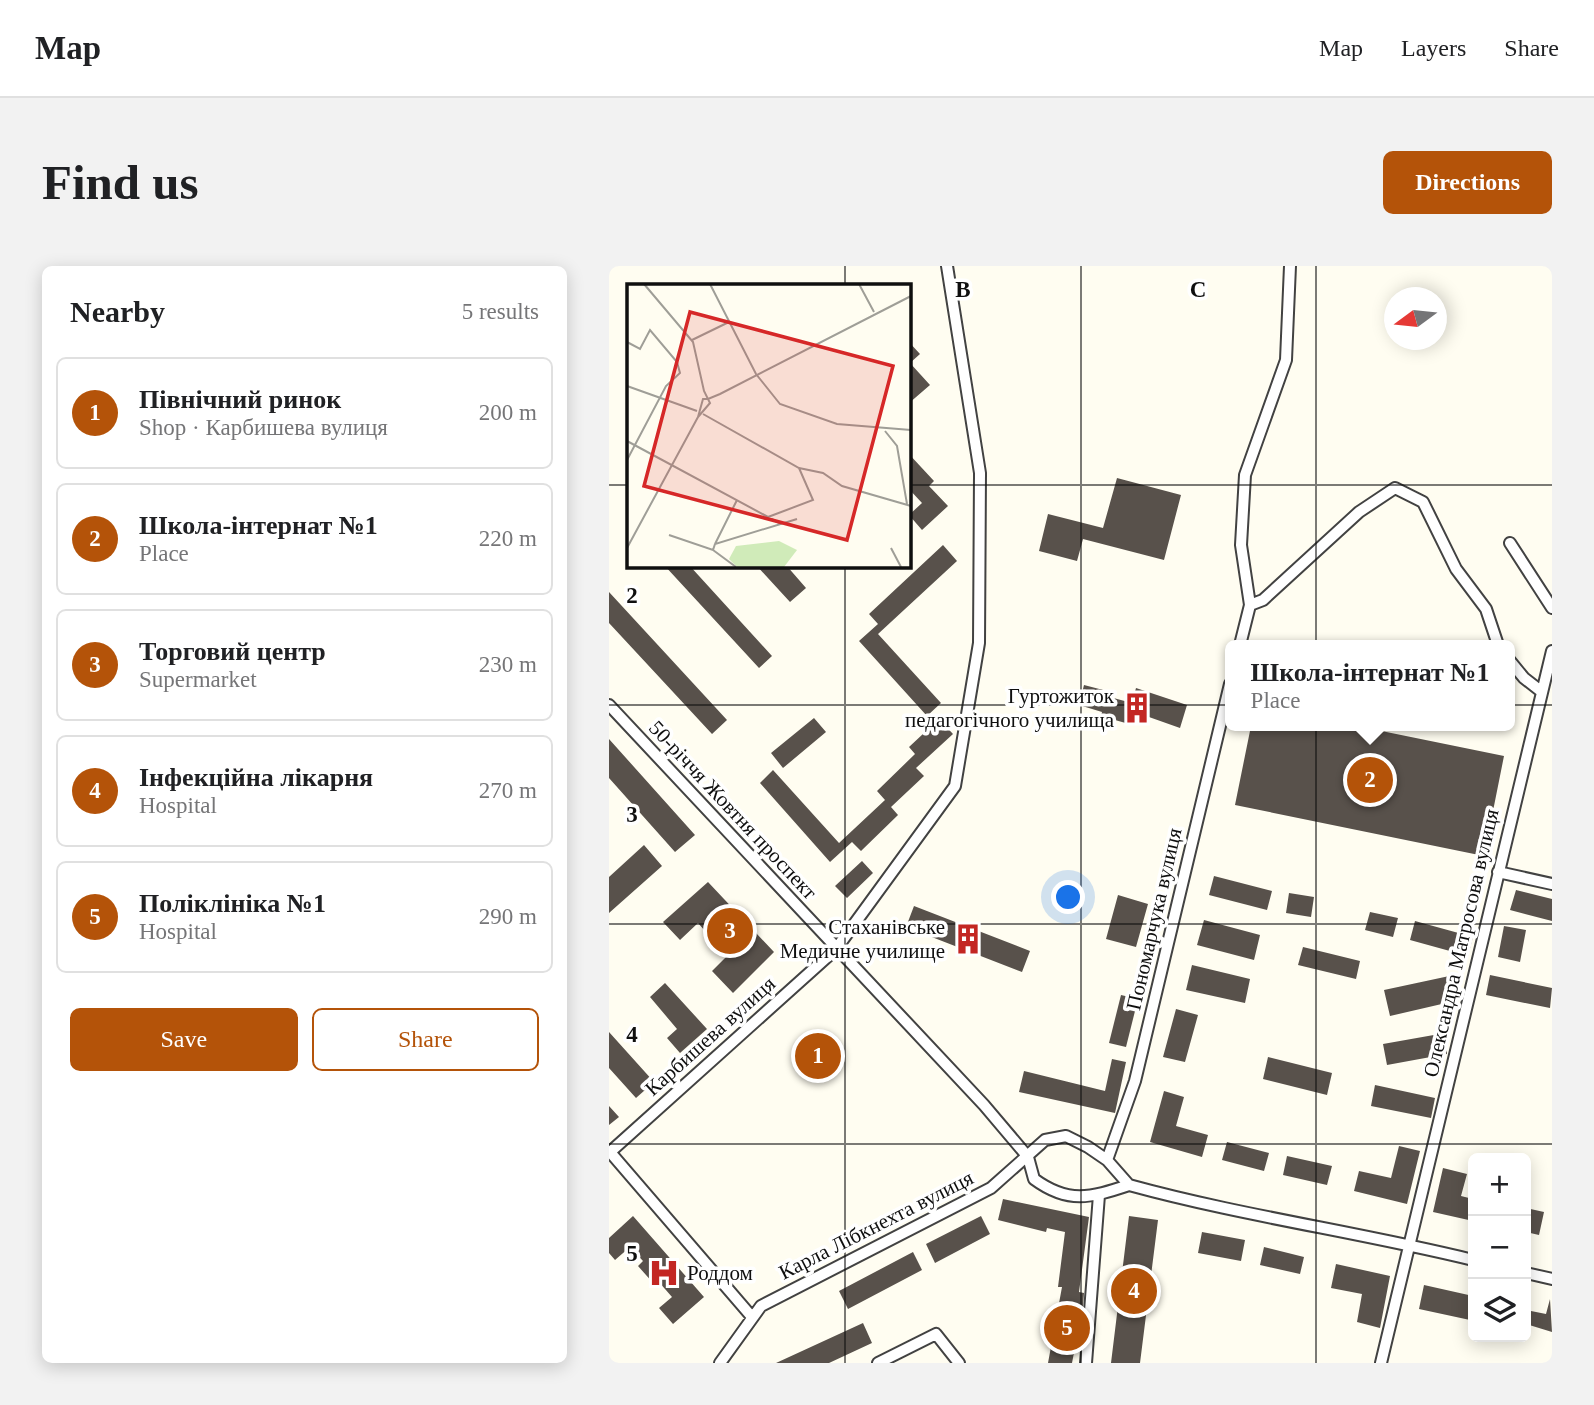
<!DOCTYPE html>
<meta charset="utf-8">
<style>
:root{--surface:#fff;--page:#f2f2f2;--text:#202124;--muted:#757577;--line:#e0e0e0;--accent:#b45309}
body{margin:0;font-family:Georgia,serif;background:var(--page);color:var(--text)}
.controls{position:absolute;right:21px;bottom:21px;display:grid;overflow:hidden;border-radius:10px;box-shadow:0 4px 18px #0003}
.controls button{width:63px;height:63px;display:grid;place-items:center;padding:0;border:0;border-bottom:2px solid var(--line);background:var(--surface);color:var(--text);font:35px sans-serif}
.compass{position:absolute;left:775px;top:21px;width:63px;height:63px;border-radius:50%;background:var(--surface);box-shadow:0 4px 18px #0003;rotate:255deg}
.you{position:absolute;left:460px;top:632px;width:24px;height:24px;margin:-18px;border:5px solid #fff;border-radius:50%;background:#1a73e8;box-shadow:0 0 0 10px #1a73e833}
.badge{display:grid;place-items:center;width:46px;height:46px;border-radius:50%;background:var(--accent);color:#fff;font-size:23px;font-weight:700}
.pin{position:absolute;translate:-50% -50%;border:4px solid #fff;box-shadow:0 2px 7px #0006}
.popup{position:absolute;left:616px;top:374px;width:290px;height:91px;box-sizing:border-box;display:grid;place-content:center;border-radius:10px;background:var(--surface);filter:drop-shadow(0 2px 5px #0005);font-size:23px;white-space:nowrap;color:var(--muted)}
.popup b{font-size:26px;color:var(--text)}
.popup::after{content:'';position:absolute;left:50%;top:100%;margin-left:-14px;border:14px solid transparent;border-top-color:var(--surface)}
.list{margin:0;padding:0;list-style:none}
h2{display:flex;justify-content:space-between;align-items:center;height:91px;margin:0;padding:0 28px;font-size:30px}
h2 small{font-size:23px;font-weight:400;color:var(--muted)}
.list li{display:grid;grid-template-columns:46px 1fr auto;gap:21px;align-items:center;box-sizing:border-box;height:112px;margin:0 14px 14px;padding:0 14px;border:2px solid var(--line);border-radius:10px}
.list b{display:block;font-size:26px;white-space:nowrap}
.list p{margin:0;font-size:23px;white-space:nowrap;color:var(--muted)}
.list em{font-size:23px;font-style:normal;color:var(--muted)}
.actions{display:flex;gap:14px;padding:21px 28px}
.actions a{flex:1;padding:16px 0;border:2px solid var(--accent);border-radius:10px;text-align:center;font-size:24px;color:var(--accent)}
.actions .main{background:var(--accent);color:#fff}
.icon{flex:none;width:38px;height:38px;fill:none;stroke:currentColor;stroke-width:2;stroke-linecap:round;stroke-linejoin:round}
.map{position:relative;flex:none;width:943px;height:1097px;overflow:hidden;border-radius:10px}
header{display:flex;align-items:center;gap:42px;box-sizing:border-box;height:98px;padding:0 35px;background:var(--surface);border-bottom:2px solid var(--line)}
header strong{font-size:33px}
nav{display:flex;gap:38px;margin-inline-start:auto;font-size:24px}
.intro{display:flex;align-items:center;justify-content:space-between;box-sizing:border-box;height:168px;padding:0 42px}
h1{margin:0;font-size:49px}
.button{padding:18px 32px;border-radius:10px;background:var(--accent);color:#fff;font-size:24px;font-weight:700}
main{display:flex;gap:42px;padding:0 42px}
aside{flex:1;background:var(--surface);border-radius:10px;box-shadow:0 4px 18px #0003}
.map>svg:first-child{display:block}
.building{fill:#58514b}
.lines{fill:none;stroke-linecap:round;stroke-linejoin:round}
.minor-casing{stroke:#424242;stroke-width:14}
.minor{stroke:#fff;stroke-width:10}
.grid{fill:none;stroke:#0f0f0f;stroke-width:2;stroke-opacity:0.55}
.labels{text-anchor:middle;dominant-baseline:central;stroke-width:7;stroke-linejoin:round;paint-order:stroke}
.poi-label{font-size:21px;fill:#0f0f0f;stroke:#fff;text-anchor:end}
.street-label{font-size:21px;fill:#0f0f0f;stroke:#fff}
.inset-road{fill:none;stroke:#9f9e97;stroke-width:2}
.view{fill:#d62828;fill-opacity:0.15;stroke:#d62828;stroke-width:3.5}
.inset-edge{fill:none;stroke:#0f0f0f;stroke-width:3.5}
.grid-label{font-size:23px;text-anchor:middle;font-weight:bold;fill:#0f0f0f;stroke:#fff;stroke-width:7;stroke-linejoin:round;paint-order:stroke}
</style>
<header>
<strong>Map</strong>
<nav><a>Map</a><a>Layers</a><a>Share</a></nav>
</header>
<div class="intro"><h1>Find us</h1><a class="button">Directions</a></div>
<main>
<aside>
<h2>Nearby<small>5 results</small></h2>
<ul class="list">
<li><span class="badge">1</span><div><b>Північний ринок</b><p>Shop · Карбишева вулиця</p></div><em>200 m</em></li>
<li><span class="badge">2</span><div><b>Школа-інтернат №1</b><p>Place</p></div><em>220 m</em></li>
<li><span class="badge">3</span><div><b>Торговий центр</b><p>Supermarket</p></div><em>230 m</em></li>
<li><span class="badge">4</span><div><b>Інфекційна лікарня</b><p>Hospital</p></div><em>270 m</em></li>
<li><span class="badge">5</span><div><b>Поліклініка №1</b><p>Hospital</p></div><em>290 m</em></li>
</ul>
<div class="actions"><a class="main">Save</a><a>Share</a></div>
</aside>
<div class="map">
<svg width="943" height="1097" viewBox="0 0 943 1097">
<rect width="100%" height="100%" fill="#fffdf1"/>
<path class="building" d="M 299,75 L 311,88 L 301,97 L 321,119 L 299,138 Z
M 299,187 L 325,215 L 320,220 L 339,240 L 313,264 L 300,249 L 313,237 L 299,222 Z
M 508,212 L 572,229 L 555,294 L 474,273 L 468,295 L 430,285 L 439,248 L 494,262 Z
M 334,279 L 348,295 L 269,368 L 332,437 L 318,450 L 250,375 L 269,358 L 260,348 Z
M 55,299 L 80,299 L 163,390 L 150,402 Z
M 147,299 L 177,299 L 197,322 L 181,336 Z
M 0,326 L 118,454 L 103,468 L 0,357 Z
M 475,419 L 498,425 L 497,430 L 523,437 L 527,422 L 578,439 L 571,462 L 523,445 L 520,458 L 492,450 L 493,446 L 470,439 Z
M 205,452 L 217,466 L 174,502 L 162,487 Z
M 330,453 L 344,468 L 307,502 L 315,510 L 282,541 L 289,549 L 252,585 L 243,576 L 221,596 L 151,517 L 164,504 L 230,577 L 276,534 L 268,525 L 306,488 L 300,481 Z
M 642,460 L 748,460 L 895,490 L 875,590 L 626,539 Z
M 0,473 L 86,569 L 66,586 L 0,512 Z
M 35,579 L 53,600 L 0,647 L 0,611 Z
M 253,595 L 264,607 L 238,632 L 226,620 Z
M 605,610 L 663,625 L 658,644 L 600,629 Z
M 99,616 L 165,686 L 124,727 L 103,705 L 118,690 L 89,657 L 71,674 L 54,656 Z
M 907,624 L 943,633 L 943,655 L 901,644 Z
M 680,627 L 705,631 L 702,651 L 677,647 Z
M 509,629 L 539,638 L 527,681 L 497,673 Z
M 305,640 L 421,685 L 413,706 L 297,661 Z
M 761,646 L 789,652 L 784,671 L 756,664 Z
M 595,654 L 651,669 L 645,694 L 588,679 Z
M 806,655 L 864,671 L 859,690 L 801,674 Z
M 895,660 L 917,664 L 911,696 L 889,691 Z
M 694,681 L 751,695 L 747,713 L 689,699 Z
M 583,699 L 641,713 L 636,737 L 577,724 Z
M 845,709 L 850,734 L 781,750 L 775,724 Z
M 881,709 L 943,722 L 941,742 L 877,729 Z
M 56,717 L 98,763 L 71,787 L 58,772 L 68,763 L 41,731 Z
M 512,729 L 529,733 L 517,781 L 500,777 Z
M 567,743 L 589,749 L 576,796 L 554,791 Z
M 0,766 L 45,816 L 27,832 L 0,802 Z
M 836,767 L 838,788 L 778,799 L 774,778 Z
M 659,791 L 723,807 L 718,829 L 654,813 Z
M 503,793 L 517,796 L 506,847 L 410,826 L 415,805 L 496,825 Z
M 766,819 L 826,832 L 822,852 L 762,840 Z
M 555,825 L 575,831 L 567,860 L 599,869 L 593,891 L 541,876 Z
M 0,840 L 10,851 L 0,859 Z
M 618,876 L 660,887 L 655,905 L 613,894 Z
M 790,880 L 811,885 L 798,938 L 745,925 L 750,905 L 782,912 Z
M 678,890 L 723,900 L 718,919 L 674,909 Z
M 834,902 L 858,908 L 852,930 L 864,933 L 864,955 L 824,946 Z
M 394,933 L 480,951 L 470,1026 L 475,1027 L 474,1040 L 463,1097 L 439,1097 L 453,1021 L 449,1021 L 456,966 L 438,962 L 437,966 L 389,954 Z
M 917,942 L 935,946 L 930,969 L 917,966 Z
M 24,950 L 95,1031 L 64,1058 L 50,1042 L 63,1031 L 49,1015 L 45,1018 L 29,1000 L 34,995 L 21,981 L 6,994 L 0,987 L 0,972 Z
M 372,950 L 381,968 L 326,997 L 317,978 Z
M 520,950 L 549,954 L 531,1097 L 502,1097 Z
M 593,966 L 636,974 L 632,995 L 589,987 Z
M 655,981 L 695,991 L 691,1008 L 651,999 Z
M 304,986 L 313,1004 L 239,1043 L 230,1025 Z
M 727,998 L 781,1010 L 771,1062 L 748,1056 L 753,1028 L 722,1022 Z
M 815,1019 L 864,1030 L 861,1054 L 810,1043 Z
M 941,1033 L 943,1066 L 917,1058 L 917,1044 L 937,1048 Z
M 254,1057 L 263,1077 L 220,1097 L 167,1097 Z"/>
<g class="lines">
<g class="minor-casing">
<path id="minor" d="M 901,277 L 943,342
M 641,339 L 654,334 L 750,246 L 786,222 L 814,236 L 847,303 L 877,343 L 889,379
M 631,379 L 641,339 L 632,279 L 636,209 L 677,94 L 681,0
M 901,395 L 915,412 L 933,426
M 0,439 L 375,839 L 419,891 L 425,913 C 459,938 481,932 520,919 L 498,894 L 479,881 L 457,870 L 436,874 L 382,922 L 152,1040 L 111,1097
M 889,606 L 943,618
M 1,886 L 143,1051
M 0,887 L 227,683 L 346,520 L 370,377 L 371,207 L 338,0
M 498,894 L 526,815 L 621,418
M 520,919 C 633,950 750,966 864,994
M 917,1007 L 943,1013
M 269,1097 L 327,1068 L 350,1097
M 477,1097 L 490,929
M 772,1097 L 943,385"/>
</g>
<use href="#minor" class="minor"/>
</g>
<path class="grid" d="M 236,0 L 236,19M 472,0 L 472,1097M 707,0 L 707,1097M 0,219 L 19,219M 299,219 L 943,219M 236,299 L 236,1097M 0,439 L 943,439M 0,658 L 943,658M 0,878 L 943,878"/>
<defs>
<g id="building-bare" transform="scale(2.415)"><path d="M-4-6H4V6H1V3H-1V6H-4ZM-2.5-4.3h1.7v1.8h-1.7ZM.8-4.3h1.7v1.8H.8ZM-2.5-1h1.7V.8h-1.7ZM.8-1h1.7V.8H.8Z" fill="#c32623" stroke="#fff" stroke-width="2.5" paint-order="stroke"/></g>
<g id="hospital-bare" transform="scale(2.415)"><path d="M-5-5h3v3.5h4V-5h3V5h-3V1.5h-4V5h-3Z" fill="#c32623" stroke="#fff" stroke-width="2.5" paint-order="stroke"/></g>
</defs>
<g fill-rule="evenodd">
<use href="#building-bare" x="528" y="442"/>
<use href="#building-bare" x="359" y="673"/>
<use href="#hospital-bare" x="55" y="1007"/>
</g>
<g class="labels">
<g class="poi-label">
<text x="505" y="430">Гуртожиток<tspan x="505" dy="24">педагогічного училища</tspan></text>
<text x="336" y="661">Стаханівське<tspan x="336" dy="24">Медичне училище</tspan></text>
<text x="78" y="1007" text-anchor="start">Роддом</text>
</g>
<g class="street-label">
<text transform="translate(124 544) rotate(47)">50-річчя Жовтня проспект</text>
<text transform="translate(545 653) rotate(-77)">Пономарчука вулиця</text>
<text transform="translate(852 677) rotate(-77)">Олександра Матросова вулиця</text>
<text transform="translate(101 770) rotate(-42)">Карбишева вулиця</text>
<text transform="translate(267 959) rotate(-27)">Карла Лібкнехта вулиця</text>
</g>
</g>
<g transform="translate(18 18)">
<rect width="284" height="284" fill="#fffdf1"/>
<path d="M 152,257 L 170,266 L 157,283 L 110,283 L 102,275 L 109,262 Z" fill="#d0ebb9"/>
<path class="inset-road" d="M 17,0 L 66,58 L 77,107 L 83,119 L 71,133 L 76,115 L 81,115 L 93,110 L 284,12M 83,0 L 129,90 L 153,120 L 210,140 L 284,146M 232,0 L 247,28M 65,56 L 102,38M 0,58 L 13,65 L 23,46 L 50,78 L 53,89 L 39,102 L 0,176M 0,102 L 70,127M 76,130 L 172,184 L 196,189 L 215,202 L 284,222M 258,147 L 270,162 L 280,220M 0,157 L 154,240M 141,233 L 186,216 L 172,184M 42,251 L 86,266 L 88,260 L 170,235M 88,260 L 110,216M 0,264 L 71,133M 264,264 L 274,283M 86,266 L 109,283"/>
<path class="view" d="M 63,28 L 266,82 L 220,256 L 17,202 Z"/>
<rect width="284" height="284" class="inset-edge"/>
</g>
<g class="grid-label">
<text x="354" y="31">B</text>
<text x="589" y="31">C</text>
<text x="23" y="337">2</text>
<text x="23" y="556">3</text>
<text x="23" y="776">4</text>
<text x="23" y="995">5</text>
</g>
</svg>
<div class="controls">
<button>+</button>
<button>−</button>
<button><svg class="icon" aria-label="layers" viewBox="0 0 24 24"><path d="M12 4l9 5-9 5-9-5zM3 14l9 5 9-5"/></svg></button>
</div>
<svg class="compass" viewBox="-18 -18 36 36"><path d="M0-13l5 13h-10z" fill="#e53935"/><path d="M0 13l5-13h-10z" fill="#757577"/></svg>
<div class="you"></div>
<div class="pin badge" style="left:209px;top:790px">1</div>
<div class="pin badge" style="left:761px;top:514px">2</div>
<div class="popup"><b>Школа-інтернат №1</b>Place</div>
<div class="pin badge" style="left:121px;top:665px">3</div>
<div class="pin badge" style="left:525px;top:1025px">4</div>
<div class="pin badge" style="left:458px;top:1062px">5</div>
</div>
</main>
